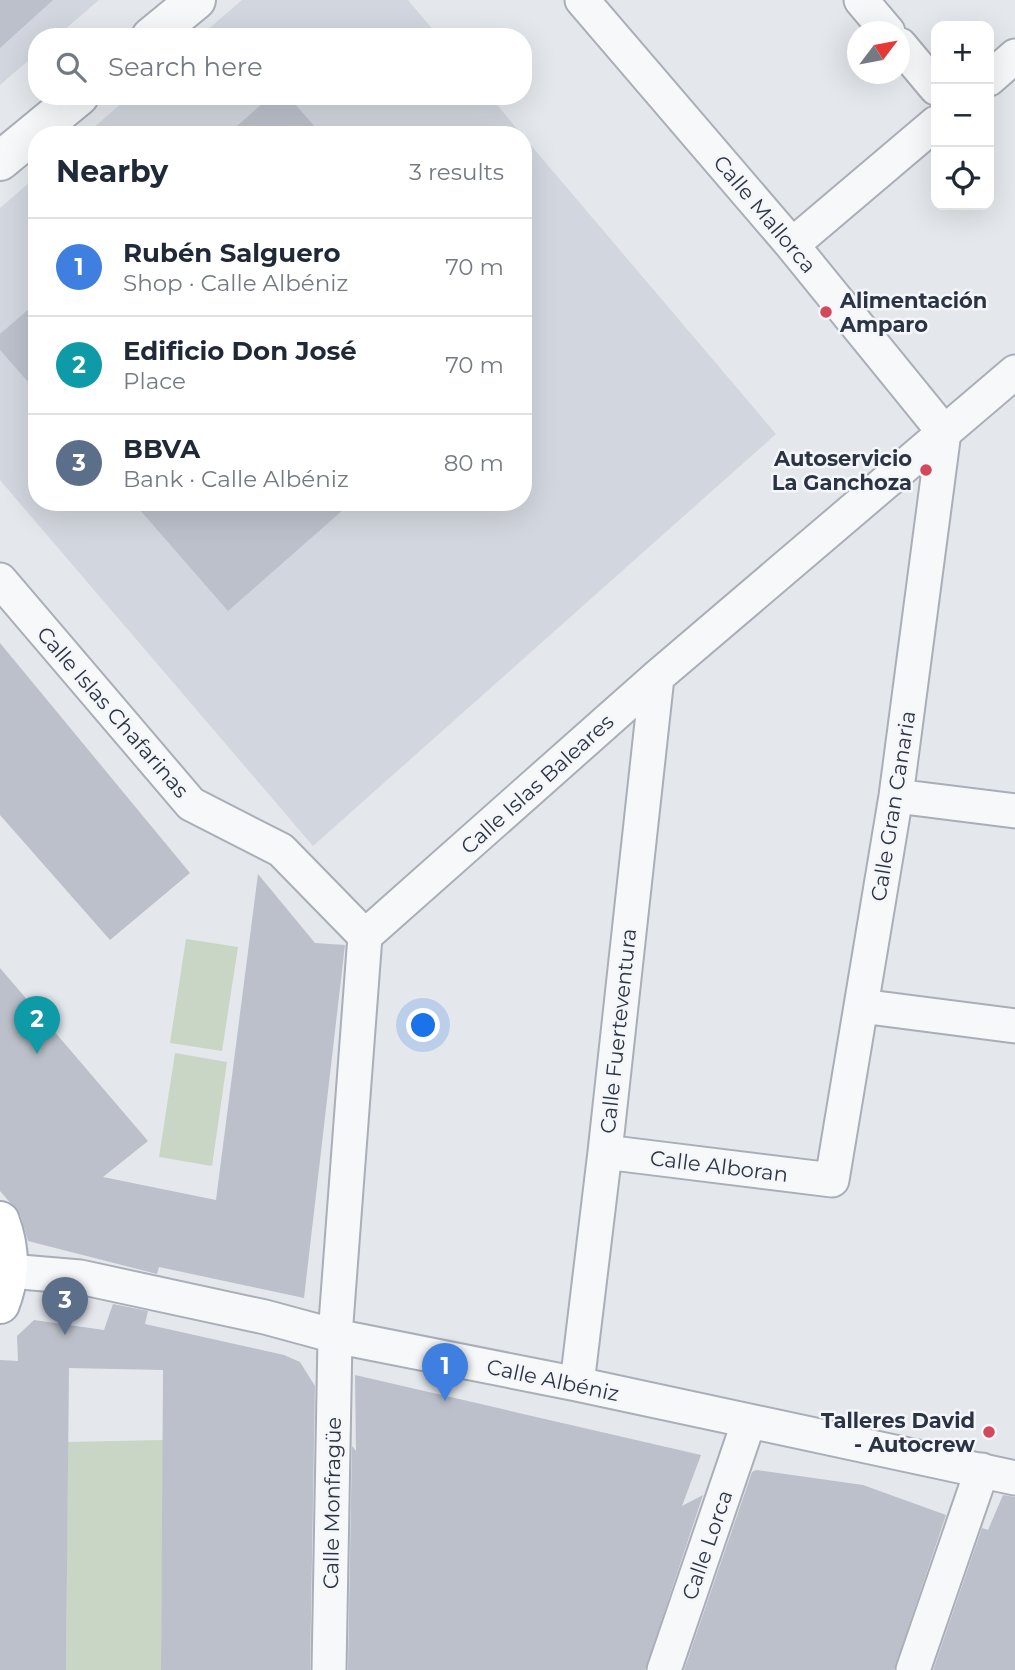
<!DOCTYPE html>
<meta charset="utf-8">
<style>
:root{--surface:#fff;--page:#f2f2f3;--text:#1f2937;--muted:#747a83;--line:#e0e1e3;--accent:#d1495b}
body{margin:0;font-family:Montserrat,sans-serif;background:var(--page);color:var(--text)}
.controls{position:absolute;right:21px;top:21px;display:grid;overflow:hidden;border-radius:14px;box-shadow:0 7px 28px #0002}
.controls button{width:63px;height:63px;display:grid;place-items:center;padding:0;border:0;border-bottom:2px solid var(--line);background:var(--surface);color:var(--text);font:35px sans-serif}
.compass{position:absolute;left:847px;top:21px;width:63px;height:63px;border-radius:50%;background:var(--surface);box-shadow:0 7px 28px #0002;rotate:58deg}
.you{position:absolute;left:424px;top:1026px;width:24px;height:24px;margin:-18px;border:5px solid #fff;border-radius:50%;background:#1a73e8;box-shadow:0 0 0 10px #1a73e833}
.badge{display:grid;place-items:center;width:46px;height:46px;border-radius:50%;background:var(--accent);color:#fff;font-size:23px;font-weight:700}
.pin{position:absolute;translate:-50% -58px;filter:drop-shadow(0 2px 4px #0008)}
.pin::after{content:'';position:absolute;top:37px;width:24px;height:21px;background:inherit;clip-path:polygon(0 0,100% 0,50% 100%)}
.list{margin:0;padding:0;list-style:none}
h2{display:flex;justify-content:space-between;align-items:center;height:91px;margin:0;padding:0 28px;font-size:30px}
h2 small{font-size:23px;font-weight:400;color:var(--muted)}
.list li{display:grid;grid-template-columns:46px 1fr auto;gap:21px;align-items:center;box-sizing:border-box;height:98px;padding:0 28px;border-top:2px solid var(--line)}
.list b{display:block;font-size:26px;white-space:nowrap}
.list p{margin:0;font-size:23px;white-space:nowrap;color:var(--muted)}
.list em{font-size:23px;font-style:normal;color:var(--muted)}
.icon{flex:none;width:38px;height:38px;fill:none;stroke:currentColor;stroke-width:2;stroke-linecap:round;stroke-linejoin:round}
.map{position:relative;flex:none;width:1015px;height:1670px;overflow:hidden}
.search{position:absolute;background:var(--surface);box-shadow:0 7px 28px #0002;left:28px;top:28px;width:504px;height:77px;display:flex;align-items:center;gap:18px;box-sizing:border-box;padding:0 24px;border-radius:28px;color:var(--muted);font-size:26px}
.panel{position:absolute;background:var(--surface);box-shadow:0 7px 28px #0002;left:28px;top:126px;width:504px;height:385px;border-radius:28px}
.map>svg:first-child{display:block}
.built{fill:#d2d6de}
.green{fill:#c9d6c5}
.building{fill:#bbc0ca}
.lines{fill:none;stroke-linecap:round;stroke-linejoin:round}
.minor-casing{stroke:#a9aeb7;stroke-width:37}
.tertiary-casing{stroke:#a9aeb7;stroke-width:42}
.primary-casing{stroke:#a3abb8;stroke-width:42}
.minor{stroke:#f7f8fa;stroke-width:33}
.tertiary{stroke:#f7f8fa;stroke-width:38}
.primary{stroke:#fff;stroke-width:38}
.poi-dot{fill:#d1495b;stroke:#f4f6f9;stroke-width:2.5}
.labels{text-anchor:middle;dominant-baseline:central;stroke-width:5;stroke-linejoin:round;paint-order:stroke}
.street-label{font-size:21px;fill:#2b3445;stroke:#f4f6f9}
.poi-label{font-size:21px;font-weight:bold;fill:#2b3445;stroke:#f4f6f9;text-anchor:end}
</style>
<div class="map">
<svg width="1015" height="1670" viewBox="0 0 1015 1670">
<rect width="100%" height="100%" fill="#e4e7ec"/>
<path class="built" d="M 0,0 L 99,0 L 56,37 L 37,37 L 37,53 L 0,85 Z
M 242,0 L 408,0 L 439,37 L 199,37 Z
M 130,96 L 490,96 L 522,135 L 85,135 Z
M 523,136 L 776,434 L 313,846 L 0,480 L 0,208 L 37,176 L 37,502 L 523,502 Z"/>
<path class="green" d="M 186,939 L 238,947 L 222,1051 L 170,1043 Z
M 175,1053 L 227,1062 L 212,1166 L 159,1157 Z
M 163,1440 L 161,1670 L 66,1670 L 68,1442 Z"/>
<path class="building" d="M 0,0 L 53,0 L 0,48 Z
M 271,96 L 288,96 L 322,135 L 227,135 Z
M 37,302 L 37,392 L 0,350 L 0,334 Z
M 133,502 L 352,502 L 228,611 Z
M 0,643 L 190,873 L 110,940 L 0,815 Z
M 258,874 L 315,943 L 345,945 L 304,1298 L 159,1267 L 157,1274 L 28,1241 L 20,1214 L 0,1191 L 0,968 L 148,1141 L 103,1177 L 216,1200 Z
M 113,1304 L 148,1311 L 145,1324 L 284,1355 L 300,1362 L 315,1386 L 310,1670 L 161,1670 L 163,1370 L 69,1368 L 66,1670 L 0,1670 L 0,1360 L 18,1361 L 17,1336 L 34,1320 L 104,1330 Z
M 355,1375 L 701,1455 L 682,1506 L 703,1495 L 645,1670 L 348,1670 L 352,1446 L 356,1451 Z
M 756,1470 L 863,1485 L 946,1515 L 894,1670 L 684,1670 L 752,1472 Z
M 1003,1495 L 1015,1497 L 1015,1670 L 933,1670 L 982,1528 L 988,1530 Z"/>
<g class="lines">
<g class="minor-casing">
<path id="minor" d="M 582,0 L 792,245 L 944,432 L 896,796 L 832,1180 L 605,1152
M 861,0 L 888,32
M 900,45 L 936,88
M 989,79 L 1015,56
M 792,245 L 936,123
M 0,580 L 191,804 L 281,850 L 365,936
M 896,796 L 1015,811
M 861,1006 L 1015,1026
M 9,1271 L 80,1277 L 265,1317 L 335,1336 L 577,1384 L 1015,1478
M 577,1384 L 605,1152 L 657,677
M 329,1670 L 335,1336 L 365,936 L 657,677 L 1015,372
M 664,1670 L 749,1421
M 913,1670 L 982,1470"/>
</g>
<g class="tertiary-casing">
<path id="tertiary" d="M 151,37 L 196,0
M 0,161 L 79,96"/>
</g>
<g class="primary-casing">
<path id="primary" d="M 0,1221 C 10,1248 11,1276 0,1304"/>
</g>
<use href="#minor" class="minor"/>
<use href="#tertiary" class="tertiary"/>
<use href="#primary" class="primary"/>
</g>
<g class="poi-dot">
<circle cx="826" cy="312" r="7"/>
<circle cx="926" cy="470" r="7"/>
<circle cx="989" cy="1432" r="7"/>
</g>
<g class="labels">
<g class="street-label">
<text transform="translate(765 214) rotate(50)">Calle Mallorca</text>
<text transform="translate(113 712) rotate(49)">Calle Islas Chafarinas</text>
<text transform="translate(537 784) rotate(-42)">Calle Islas Baleares</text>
<text transform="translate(893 806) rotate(-81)">Calle Gran Canaria</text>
<text transform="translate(618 1031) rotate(-84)">Calle Fuerteventura</text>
<text transform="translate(719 1166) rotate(7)">Calle Alboran</text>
<text transform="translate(553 1380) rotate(12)">Calle Albéniz</text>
<text transform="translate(332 1503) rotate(-89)">Calle Monfragüe</text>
<text transform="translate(707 1545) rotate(-71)">Calle Lorca</text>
</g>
<g class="poi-label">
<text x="840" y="300" text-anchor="start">Alimentación<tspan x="840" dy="24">Amparo</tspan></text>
<text x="912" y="458">Autoservicio<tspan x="912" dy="24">La Ganchoza</tspan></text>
<text x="975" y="1420">Talleres David<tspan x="975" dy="24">- Autocrew</tspan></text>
</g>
</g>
</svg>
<div class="controls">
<button>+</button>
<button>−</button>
<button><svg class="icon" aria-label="locate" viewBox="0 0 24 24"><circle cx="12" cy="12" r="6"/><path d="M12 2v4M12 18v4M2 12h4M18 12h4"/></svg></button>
</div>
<svg class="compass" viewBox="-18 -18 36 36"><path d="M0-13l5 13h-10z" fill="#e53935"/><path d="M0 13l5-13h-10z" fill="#747a83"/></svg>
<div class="you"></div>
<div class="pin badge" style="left:445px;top:1401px;background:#3f7fe0">1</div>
<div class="pin badge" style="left:37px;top:1054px;background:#0f9aa8">2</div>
<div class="pin badge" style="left:65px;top:1335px;background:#5c6f8a">3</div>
<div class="search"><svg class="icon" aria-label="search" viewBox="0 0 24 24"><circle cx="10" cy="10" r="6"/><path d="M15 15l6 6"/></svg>Search here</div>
<section class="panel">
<h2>Nearby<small>3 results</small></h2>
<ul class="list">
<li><span class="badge" style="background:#3f7fe0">1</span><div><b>Rubén Salguero</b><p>Shop · Calle Albéniz</p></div><em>70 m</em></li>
<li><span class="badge" style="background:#0f9aa8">2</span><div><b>Edificio Don José</b><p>Place</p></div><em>70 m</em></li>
<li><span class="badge" style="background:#5c6f8a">3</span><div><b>BBVA</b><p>Bank · Calle Albéniz</p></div><em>80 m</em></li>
</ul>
</section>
</div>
